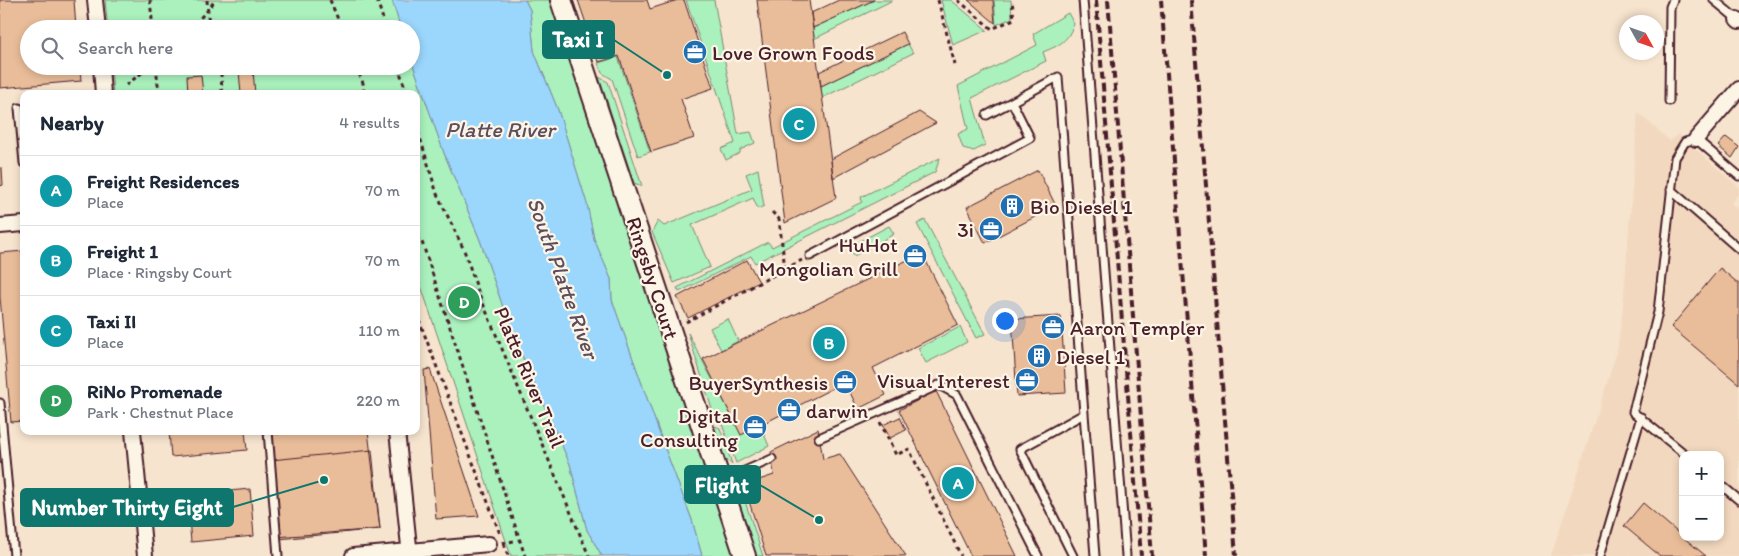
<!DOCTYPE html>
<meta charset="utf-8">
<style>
:root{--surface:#fff;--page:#f2f2f3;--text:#1f2937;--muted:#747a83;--line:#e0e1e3;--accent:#1f6fb2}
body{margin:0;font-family:Itim,sans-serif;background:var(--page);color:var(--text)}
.controls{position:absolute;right:15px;bottom:15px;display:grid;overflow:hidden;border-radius:10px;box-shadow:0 2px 8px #0003}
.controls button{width:45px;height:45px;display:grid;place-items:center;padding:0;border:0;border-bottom:1px solid var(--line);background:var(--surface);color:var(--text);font:25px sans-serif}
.compass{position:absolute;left:1619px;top:15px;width:45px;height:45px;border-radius:50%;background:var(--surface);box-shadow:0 2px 8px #0003;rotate:130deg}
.you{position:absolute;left:1004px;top:320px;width:18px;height:18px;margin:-12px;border:4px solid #fff;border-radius:50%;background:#1a73e8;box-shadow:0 0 0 8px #1a73e833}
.badge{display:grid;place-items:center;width:32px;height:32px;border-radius:50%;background:var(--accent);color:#fff;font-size:16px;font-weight:700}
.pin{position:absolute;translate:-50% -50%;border:2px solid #fff;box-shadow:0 1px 5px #0006}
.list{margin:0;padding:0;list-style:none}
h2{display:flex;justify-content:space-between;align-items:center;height:65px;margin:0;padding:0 20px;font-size:21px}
h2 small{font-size:16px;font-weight:400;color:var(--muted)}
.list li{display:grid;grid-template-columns:32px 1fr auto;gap:15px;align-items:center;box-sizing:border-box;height:70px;padding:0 20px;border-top:1px solid var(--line)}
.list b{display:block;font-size:19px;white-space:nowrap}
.list p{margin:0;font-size:16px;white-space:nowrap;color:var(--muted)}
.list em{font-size:16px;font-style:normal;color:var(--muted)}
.icon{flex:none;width:28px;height:28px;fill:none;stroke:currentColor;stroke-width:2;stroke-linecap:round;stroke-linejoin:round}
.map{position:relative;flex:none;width:1739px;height:556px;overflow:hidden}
.search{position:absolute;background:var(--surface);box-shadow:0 2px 8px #0003;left:20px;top:20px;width:400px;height:55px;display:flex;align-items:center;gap:12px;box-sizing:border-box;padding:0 18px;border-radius:28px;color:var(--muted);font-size:19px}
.panel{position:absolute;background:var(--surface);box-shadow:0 2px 8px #0003;left:20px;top:90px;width:400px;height:345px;border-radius:10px}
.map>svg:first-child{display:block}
.built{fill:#f2d8be;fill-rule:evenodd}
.green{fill:#aaf1bd;stroke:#7a8874}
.water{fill:#9bd6fc;stroke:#7b8da8}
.building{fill:#e9bd99;stroke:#4a1f2b}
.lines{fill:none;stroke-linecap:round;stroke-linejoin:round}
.lane-casing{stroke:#4a1f2b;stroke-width:11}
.street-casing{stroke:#4a1f2b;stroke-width:18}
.secondary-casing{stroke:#4a1f2b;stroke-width:24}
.path{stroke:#4a1f2b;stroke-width:3;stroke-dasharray:4 4;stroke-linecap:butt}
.lane{stroke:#fcf5e5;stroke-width:7}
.street{stroke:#fcf5e5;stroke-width:14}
.secondary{stroke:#fcf5e5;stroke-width:20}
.rail{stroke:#4a1f2b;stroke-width:4;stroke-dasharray:8 4;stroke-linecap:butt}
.labels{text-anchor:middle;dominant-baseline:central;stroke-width:4.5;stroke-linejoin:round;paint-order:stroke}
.poi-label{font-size:21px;fill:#4a1f2b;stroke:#fcf5e5;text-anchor:start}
.street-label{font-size:21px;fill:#4a1f2b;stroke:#fcf5e5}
.water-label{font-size:22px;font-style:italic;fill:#5e4d5f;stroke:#fcf5e5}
.leader{fill:none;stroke:#0f766e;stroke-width:2}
.callout-dot{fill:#0f766e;stroke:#fcf5e5;stroke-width:2}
.callout{fill:#0f766e;stroke:#0f766e;stroke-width:2}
.callout-label{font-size:22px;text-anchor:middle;font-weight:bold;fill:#fff}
</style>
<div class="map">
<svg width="1739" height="556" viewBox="0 0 1739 556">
<rect width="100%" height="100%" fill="#f6e4ce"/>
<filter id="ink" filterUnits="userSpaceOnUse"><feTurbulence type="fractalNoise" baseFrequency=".02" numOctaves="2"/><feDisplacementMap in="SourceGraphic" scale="10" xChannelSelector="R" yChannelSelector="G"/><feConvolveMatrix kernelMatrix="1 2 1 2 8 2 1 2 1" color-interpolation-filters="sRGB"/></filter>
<g filter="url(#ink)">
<path class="built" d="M 1638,113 L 1670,141 L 1678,134 L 1739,187 L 1739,193 L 1731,203 L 1739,210 L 1739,556 L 1551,556 L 1617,352 L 1623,307 ZM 1683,455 L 1720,455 L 1720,537 L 1683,537 Z"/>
<path class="green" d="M 105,0 L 392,0 L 401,29 L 108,29 Z
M 525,0 L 552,0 L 736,556 L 702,556 L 692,520 L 664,446 L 612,300 L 611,279 L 594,239 L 587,204 L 558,110 L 534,51 L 530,10 Z
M 686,0 L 714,0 L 738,134 L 751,132 L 755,143 L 740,150 L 740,153 L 726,160 L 721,149 L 735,143 Z
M 874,0 L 893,0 L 814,39 L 813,28 Z
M 941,0 L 951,0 L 987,30 L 953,45 Z
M 994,0 L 1011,0 L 1012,18 L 996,25 Z
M 1068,13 L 1074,24 C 1067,42 1060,45 1043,52 L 1046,61 L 972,98 L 985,145 L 974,151 L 963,148 L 958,134 L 968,129 L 958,86 L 1037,45 L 1033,34 Z
M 908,44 L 913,53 L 822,98 L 821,86 Z
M 618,57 L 650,152 L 638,156 L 612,79 L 602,73 L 598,63 Z
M 411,59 L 444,153 L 480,240 L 512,333 L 570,464 L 587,530 L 602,556 L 511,556 L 416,271 L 416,94 L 113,94 L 111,66 L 411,66 Z
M 599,77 L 608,82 L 642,186 L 634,183 Z
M 940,158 L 935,172 L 755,263 L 751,256 L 679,292 L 677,288 L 768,242 L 772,247 L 862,202 L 861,197 Z
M 758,169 L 764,206 L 758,209 L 753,198 L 692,225 L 710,267 L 674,283 L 652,232 L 658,221 L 664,226 L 752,189 L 746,174 Z
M 925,220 L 985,334 L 976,338 L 917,224 Z
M 889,226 L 894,234 L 854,256 L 849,247 Z
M 728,319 L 738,341 L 721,350 L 710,328 Z
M 960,327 L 967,342 L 926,363 L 918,348 Z
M 688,333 L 741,434 L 760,425 L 769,446 L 736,463 L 722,424 L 716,422 Z
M 712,425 L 720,428 L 732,464 L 723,458 Z
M 739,483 L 763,556 L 756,556 L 735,493 Z"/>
<path class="water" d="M 392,0 L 525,0 L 530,10 L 534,51 L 558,110 L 587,204 L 594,239 L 611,279 L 612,300 L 664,446 L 692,520 L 702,556 L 602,556 L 587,530 L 570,464 L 512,333 L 480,240 L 444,153 L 411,59 L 411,29 L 401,29 Z"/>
<path class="building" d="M 0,0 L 74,0 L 76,29 L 29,29 L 29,66 L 80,66 L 81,81 L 0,88 Z
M 578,0 L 647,0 L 650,9 L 678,0 L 684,0 L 713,88 L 681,99 L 694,138 L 651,152 L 619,56 L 599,62 Z
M 757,0 L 809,0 L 836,198 L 785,223 Z
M 839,0 L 874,0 L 813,28 L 811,13 Z
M 968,0 L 993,0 L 995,23 Z
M 902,32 L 908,44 L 821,86 L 819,72 Z
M 253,70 L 255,94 L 241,94 L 239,71 Z
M 201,75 L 203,94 L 188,94 L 187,76 Z
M 919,112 L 936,123 L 833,178 L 831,159 Z
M 1726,137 L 1739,147 L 1732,158 L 1718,146 Z
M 0,168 L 2,168 L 3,185 L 0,186 Z
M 1038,170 L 1056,206 L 985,243 L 967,207 Z
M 24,251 L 24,421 L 11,422 L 0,297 L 0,253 Z
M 922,253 L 958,325 L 873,368 L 886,395 L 858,409 L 845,382 L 741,435 L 703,359 Z
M 747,260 L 759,282 L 688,318 L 677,297 Z
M 1720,268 L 1739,284 L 1739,384 L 1671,327 Z
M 1061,316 L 1066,393 L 1017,396 L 1012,319 Z
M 430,369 L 479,516 L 436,519 L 424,370 Z
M 936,391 L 1017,556 L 971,556 L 899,410 Z
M 900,417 L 906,430 L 890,438 L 883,425 Z
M 818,429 L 823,459 L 840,454 L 906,556 L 766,556 L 744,485 L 774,475 L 771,452 Z
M 169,431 L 245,431 L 247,450 L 171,457 Z
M 271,431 L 368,431 L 380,529 L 276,537 Z
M 276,431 L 300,431 L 300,432 L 276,434 Z
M 372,450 L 380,529 L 279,539 L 271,460 Z
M 250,489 L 254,536 L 191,542 L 187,495 Z
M 1643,503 L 1683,537 L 1706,556 L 1660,556 L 1624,526 Z"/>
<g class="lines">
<g class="lane-casing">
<path id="lane" d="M 1083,0 L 1126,556
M 1714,0 L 1737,19
M 1669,101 L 1670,7 L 1673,0
M 19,108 L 24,163
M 987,115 L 1058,77 L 1095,556
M 1671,190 L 1739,249
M 810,256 L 1030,138 L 1012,102
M 0,403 L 14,556
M 268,431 L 278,556
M 819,438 L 939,385 L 957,395 L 1038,556
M 1686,455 L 1633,412 L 1658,312 L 1675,158 L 1685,142 L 1696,139 L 1739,176
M 722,481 L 772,459
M 1720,484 L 1739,500
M 1073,556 L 1020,449 L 1084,414
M 1600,556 L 1641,417"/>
</g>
<g class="street-casing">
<path id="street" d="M 95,0 L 98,29
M 1737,19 L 1739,21
M 101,66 L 103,94
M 1696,139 L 1739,89
M 0,226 L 24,224
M 133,431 L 145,556
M 397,431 L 410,556
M 353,556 L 489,544"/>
</g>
<g class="secondary-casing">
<path id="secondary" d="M 561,0 L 745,556"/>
</g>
<path class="path" d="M 150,0 L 153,29
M 207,0 L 209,29
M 330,0 L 342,29
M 377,0 L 386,29
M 938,0 L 955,65
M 958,0 L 992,29 L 1014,19 L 1012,0
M 189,29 L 208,10 L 215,0
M 156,66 L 159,94
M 217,66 L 221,73 L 222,94
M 356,66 L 363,83 L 364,94
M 398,66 L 407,94
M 126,85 L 151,66
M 416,124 L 437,194 L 464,250 L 479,294 L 589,556
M 772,212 L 779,219 L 785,269
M 416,237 L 422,242 L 525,556
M 416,312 L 500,534
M 686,322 L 802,260
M 880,422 L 896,455 L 909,449 L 961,556
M 502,543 L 520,540
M 504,544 L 508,556"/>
<use href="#lane" class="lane"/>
<use href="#street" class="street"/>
<use href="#secondary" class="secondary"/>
<path class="rail" d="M 1096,0 L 1141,556
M 1108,0 L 1152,556
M 1161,0 L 1206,556
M 1191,0 L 1236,556"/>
</g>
</g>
<defs>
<g id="office-disc" transform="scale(1.25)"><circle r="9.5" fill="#1f6fb2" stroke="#fcf5e5"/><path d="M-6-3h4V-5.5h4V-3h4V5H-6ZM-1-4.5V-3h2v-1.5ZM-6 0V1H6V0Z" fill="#fff"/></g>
<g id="building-disc" transform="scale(1.25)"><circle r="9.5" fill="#1f6fb2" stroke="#fcf5e5"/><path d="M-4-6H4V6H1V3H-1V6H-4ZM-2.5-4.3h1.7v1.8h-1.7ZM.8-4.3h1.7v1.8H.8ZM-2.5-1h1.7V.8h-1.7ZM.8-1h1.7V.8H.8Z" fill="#fff"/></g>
</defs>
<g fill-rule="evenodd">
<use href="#office-disc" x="695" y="52"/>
<use href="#building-disc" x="1012" y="206"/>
<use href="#office-disc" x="991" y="229"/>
<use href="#office-disc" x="915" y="256"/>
<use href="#office-disc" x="1053" y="327"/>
<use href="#building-disc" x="1039" y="356"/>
<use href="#office-disc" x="1027" y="380"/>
<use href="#office-disc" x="845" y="382"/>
<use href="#office-disc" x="789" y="410"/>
<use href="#office-disc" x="755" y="427"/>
</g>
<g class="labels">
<g class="poi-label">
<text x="712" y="52">Love Grown Foods</text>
<text x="1030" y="206">Bio Diesel 1</text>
<text x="974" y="229" text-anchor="end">3i</text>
<text x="898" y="244" text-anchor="end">HuHot<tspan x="898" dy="24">Mongolian Grill</tspan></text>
<text x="1070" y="327">Aaron Templer</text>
<text x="1056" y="356">Diesel 1</text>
<text x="1010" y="380" text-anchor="end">Visual Interest</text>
<text x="828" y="382" text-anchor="end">BuyerSynthesis</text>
<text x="806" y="410">darwin</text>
<text x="738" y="415" text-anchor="end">Digital<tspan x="738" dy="24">Consulting</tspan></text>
</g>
<g class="street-label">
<text transform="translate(653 278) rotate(72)">Ringsby Court</text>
<text transform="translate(530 377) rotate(67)">Platte River Trail</text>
</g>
<g class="water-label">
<text x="500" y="129">Platte River</text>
<text transform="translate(563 278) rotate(70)">South Platte River</text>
</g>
</g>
<path class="leader" d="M667 75L614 40M819 520L760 485M324 480L233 507"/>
<g class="callout-dot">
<circle cx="667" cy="75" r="5"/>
<circle cx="819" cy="520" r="5"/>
<circle cx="324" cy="480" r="5"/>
</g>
<g class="callout">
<rect x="543" y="21" width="71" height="37" rx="5"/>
<rect x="685" y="466" width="75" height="37" rx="5"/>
<rect x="21" y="489" width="212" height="37" rx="5"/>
</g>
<g class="callout-label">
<text x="578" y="47">Taxi I</text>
<text x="722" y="493">Flight</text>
<text x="127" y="515">Number Thirty Eight</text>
</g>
</svg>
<div class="controls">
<button>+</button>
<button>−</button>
</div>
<svg class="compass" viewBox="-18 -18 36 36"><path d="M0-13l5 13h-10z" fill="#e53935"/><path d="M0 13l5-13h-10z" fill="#747a83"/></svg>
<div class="you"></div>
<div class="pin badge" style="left:958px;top:483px;background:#0f9aa8">A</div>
<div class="pin badge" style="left:829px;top:343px;background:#0f9aa8">B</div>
<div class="pin badge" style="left:799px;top:124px;background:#0f9aa8">C</div>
<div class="pin badge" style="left:464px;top:302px;background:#2e9e5b">D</div>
<div class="search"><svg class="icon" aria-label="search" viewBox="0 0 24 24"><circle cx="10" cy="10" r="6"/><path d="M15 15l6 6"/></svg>Search here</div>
<section class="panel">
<h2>Nearby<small>4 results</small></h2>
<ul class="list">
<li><span class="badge" style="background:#0f9aa8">A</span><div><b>Freight Residences</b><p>Place</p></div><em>70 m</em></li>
<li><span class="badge" style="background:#0f9aa8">B</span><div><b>Freight 1</b><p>Place · Ringsby Court</p></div><em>70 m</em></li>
<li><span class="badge" style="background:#0f9aa8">C</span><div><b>Taxi II</b><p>Place</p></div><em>110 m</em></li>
<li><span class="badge" style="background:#2e9e5b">D</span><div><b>RiNo Promenade</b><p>Park · Chestnut Place</p></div><em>220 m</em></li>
</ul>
</section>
</div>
